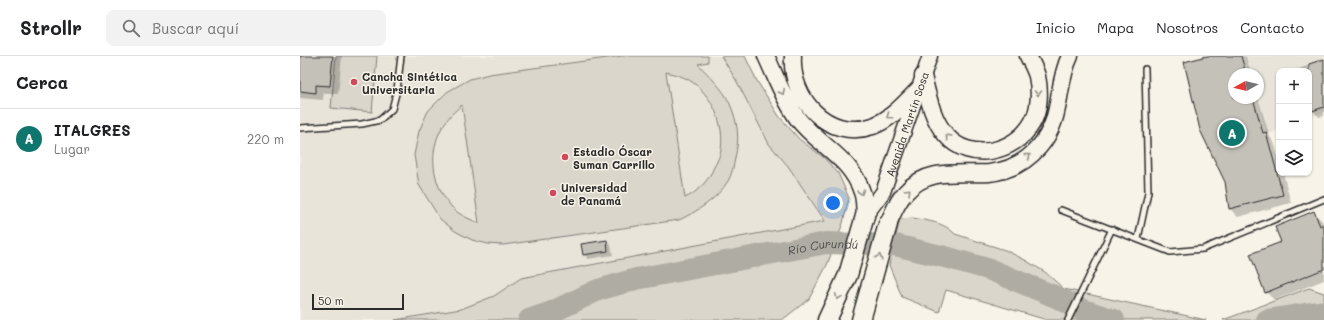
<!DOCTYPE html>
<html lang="es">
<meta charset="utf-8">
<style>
:root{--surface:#fff;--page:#f2f2f2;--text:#202124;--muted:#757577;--line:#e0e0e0;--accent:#0f766e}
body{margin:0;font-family:Mali,sans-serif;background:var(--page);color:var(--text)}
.controls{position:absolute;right:12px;top:12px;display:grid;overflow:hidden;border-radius:8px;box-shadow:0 1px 3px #0004}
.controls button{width:36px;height:36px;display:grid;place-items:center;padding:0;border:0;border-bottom:1px solid var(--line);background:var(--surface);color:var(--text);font:20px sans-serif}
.compass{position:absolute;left:928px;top:12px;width:36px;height:36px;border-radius:50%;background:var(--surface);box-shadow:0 1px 3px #0004;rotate:262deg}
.scale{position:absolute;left:12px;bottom:10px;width:92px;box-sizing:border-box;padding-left:4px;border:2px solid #2b2b2b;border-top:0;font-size:11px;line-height:14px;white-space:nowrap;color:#2b2b2b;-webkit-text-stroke:3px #f7f3e8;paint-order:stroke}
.you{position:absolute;left:533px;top:147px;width:14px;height:14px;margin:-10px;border:3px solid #fff;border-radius:50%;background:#1a73e8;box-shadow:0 0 0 6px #1a73e833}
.badge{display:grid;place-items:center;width:26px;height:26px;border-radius:50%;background:var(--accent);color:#fff;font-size:13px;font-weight:700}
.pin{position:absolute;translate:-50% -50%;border:2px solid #fff;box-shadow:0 1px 4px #0006}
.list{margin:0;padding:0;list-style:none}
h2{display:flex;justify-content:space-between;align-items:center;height:52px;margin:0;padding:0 16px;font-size:17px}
h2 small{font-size:13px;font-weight:400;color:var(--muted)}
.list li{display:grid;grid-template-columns:26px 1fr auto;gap:12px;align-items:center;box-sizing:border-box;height:60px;padding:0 16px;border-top:1px solid var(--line)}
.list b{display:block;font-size:15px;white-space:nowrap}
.list p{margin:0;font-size:13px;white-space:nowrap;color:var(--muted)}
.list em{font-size:13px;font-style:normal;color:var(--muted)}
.icon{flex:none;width:22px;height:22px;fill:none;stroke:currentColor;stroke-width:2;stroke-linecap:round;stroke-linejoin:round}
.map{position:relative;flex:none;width:1024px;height:264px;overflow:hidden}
header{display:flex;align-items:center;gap:24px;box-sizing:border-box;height:56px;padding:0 20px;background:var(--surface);border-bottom:1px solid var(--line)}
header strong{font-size:19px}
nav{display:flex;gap:22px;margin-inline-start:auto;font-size:14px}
.search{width:280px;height:36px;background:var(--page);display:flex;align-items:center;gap:10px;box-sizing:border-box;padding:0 14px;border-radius:8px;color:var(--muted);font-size:15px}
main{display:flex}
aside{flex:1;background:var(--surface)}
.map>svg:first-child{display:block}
.built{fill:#e8e4da}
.green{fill:#dad6cc;stroke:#82807c;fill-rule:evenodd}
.shadow{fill:#0003}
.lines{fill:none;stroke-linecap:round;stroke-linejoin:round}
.river{stroke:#afaca4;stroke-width:22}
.building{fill:#c4c1b9;stroke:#2b2b2b}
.lane-casing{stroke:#2b2b2b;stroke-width:8}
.secondary-casing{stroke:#2b2b2b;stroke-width:17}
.primary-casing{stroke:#2b2b2b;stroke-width:19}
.highway-casing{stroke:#2b2b2b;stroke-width:21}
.lane{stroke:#f7f3e8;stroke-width:5}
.secondary{stroke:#f7f3e8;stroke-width:14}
.primary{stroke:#f7f3e8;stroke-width:16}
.highway{stroke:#f7f3e8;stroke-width:18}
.oneway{stroke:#918f8a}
.poi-dot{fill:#d1495b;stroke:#f7f3e8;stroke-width:1.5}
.labels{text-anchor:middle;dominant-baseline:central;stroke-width:3;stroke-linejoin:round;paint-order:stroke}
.poi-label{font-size:11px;font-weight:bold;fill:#2b2b2b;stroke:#f7f3e8;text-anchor:start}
.street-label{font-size:11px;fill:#2b2b2b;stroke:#f7f3e8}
.water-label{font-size:12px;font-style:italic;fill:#53524f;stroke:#f7f3e8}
</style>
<header>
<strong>Strollr</strong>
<div class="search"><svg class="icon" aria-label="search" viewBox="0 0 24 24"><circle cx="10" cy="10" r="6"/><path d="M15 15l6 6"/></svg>Buscar aquí</div>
<nav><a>Inicio</a><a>Mapa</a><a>Nosotros</a><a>Contacto</a></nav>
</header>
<main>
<aside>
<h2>Cerca<small></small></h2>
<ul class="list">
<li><span class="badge">A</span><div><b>ITALGRES</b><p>Lugar</p></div><em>220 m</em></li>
</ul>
</aside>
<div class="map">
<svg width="1024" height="264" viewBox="0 0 1024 264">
<rect width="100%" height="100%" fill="#f7f3e8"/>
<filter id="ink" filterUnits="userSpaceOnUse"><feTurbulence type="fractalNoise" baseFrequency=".025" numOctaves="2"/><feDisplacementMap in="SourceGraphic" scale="8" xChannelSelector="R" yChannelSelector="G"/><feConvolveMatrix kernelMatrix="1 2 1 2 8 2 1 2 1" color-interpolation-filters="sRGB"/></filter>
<g filter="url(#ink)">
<path class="built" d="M 0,0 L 421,0 L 436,24 L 469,88 L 488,110 L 526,165 L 221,222 L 194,240 L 161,253 L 95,264 L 0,264 Z
M 945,0 L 1024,0 L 1024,56 L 1009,62 L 1009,15 L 979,15 L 979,74 L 967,79 L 957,42 L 958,42 L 958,18 L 950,18 Z"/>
<path class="green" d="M 36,0 L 77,0 L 72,56 L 31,52 Z
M 322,0 L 408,0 L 408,6 L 398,8 C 409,20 423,32 430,48 C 438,67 440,82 435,102 C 434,109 432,118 428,125 C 417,143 398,155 379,164 L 203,189 L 188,188 L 172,184 L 155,175 L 140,163 L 119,129 L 114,99 L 119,75 L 128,55 L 147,36 L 170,23 L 189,18 ZM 366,16 C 374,18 382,20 389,24 C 412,38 425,68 421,94 C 420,100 417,106 414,111 C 409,124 398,136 385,142 ZM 162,49 L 179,167 C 172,164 164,161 157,156 C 136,138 128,106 138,80 C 143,67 152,57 162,49 Z
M 421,0 L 445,0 L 457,25 L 479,60 L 499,83 L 523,101 L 538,117 L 549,142 L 543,167 L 527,209 L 509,243 L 482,264 L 95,264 L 161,253 L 194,240 L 221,222 L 525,165 L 488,110 L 469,88 L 436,24 Z
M 613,162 C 628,165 644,166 655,178 L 705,194 L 725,204 L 745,216 L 764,233 L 906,264 L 747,264 L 646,234 L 639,256 L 602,241 L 589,209 L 600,163 Z
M 1009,232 L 1024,237 L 1024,264 L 923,264 Z"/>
<path class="shadow" d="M 0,0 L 42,0 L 38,38 L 24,37 L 23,44 L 0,42 Z
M 910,0 L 945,0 L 946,1 L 951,18 L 934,18 L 934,42 L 958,42 L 970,81 L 974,86 L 979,103 L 979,117 L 983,117 L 991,147 L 938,161 L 930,153 L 926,126 Z
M 1024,4 L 1024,60 L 1019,61 L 1013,55 L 1009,57 L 1009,49 L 1014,47 L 1014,45 L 1009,47 L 1009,15 L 993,15 Z
M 1014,157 L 1022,165 L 1024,169 L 1024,224 L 974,244 L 966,236 L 982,186 Z
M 307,185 L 311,189 L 313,199 L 288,203 L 284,198 Z"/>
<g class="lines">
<g class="river">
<path id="s1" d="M 229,264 L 252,256 L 298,234 L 336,223 L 526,187 L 595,189 L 649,202 L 691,214 L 756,241 L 783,254 L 814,264"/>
<path d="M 967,264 L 1024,255"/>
</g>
</g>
<path class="building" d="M 0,0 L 33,0 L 30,30 L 16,29 L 16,37 L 0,35 Z
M 907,0 L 941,0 L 946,18 L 934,18 L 934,42 L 953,42 L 963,77 L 966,76 L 983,139 L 929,153 L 925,126 L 900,74 L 884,6 Z
M 1024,3 L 1024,51 L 1012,55 L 1009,47 L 1009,8 Z
M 1014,155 L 1020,170 L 1024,168 L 1024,213 L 965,237 L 950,198 L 981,186 L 975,171 Z
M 307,184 L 308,195 L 283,199 L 281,188 Z"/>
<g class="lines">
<g class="lane-casing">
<path id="lane" d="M 0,72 L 62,68 L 80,64 L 92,53 L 97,34 L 101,0
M 761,154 L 870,196 L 903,193 L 1024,143
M 838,183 L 848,136 L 845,13
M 768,264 L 812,173"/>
</g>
<g class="secondary-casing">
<g id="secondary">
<path id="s2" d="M 565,160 L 583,136 L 630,0"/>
</g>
</g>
<g class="primary-casing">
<path id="primary" d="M 466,0 C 476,21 484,44 498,63 C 518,89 551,102 562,136 C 565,143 564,152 565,160
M 493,0 C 490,43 528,85 573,70 C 591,63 604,48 618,34
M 623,20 C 628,40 632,63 646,79 C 669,107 715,97 732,67 C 740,54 740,34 737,20 C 735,13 731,6 728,0
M 588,168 C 593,157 597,145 606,136 C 628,111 659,119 689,117 C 708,115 726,106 739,91 C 764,62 755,31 770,0"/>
</g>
<g class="highway-casing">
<path id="highway" d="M 527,264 L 548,219 L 565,160
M 561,264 L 588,168"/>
</g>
<use href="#lane" class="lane"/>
<use href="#secondary" class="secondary"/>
<use href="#primary" class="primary"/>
<use href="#highway" class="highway"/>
</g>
<defs><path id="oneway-chevron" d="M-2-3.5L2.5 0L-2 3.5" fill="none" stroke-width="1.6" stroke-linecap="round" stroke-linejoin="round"/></defs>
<g class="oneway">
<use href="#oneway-chevron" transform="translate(482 36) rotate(63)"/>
<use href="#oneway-chevron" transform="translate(738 37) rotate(91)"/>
<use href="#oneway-chevron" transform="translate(589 60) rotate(145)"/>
<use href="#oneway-chevron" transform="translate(648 81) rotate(-134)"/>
<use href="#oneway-chevron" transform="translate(728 100) rotate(-38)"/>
<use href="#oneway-chevron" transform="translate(608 135) rotate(-45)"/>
<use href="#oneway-chevron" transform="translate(561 136) rotate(73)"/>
<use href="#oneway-chevron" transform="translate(579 201) rotate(-74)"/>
<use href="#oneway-chevron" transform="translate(538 241) rotate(114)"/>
</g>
</g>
<g class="poi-dot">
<circle cx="54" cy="26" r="4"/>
<circle cx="265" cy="101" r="4"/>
<circle cx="253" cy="137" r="4"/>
</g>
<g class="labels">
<g class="poi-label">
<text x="62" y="20">Cancha Sintética<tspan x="62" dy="13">Universitaria</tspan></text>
<text x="273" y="95">Estadio Óscar<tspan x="273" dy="13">Suman Carrillo</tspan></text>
<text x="261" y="131">Universidad<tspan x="261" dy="13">de Panamá</tspan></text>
</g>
<g class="street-label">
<text stroke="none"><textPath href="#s2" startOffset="102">Avenida Martín Sosa</textPath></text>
</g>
<g class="water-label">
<text stroke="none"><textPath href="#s1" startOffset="305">Río Curundú</textPath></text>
</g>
</g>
</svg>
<div class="controls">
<button>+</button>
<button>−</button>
<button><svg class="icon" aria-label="layers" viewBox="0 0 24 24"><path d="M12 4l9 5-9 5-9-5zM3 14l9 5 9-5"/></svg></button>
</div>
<svg class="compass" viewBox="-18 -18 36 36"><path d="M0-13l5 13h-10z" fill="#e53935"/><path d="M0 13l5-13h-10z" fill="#757577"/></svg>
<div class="scale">50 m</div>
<div class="you"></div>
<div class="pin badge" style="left:932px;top:77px">A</div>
</div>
</main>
